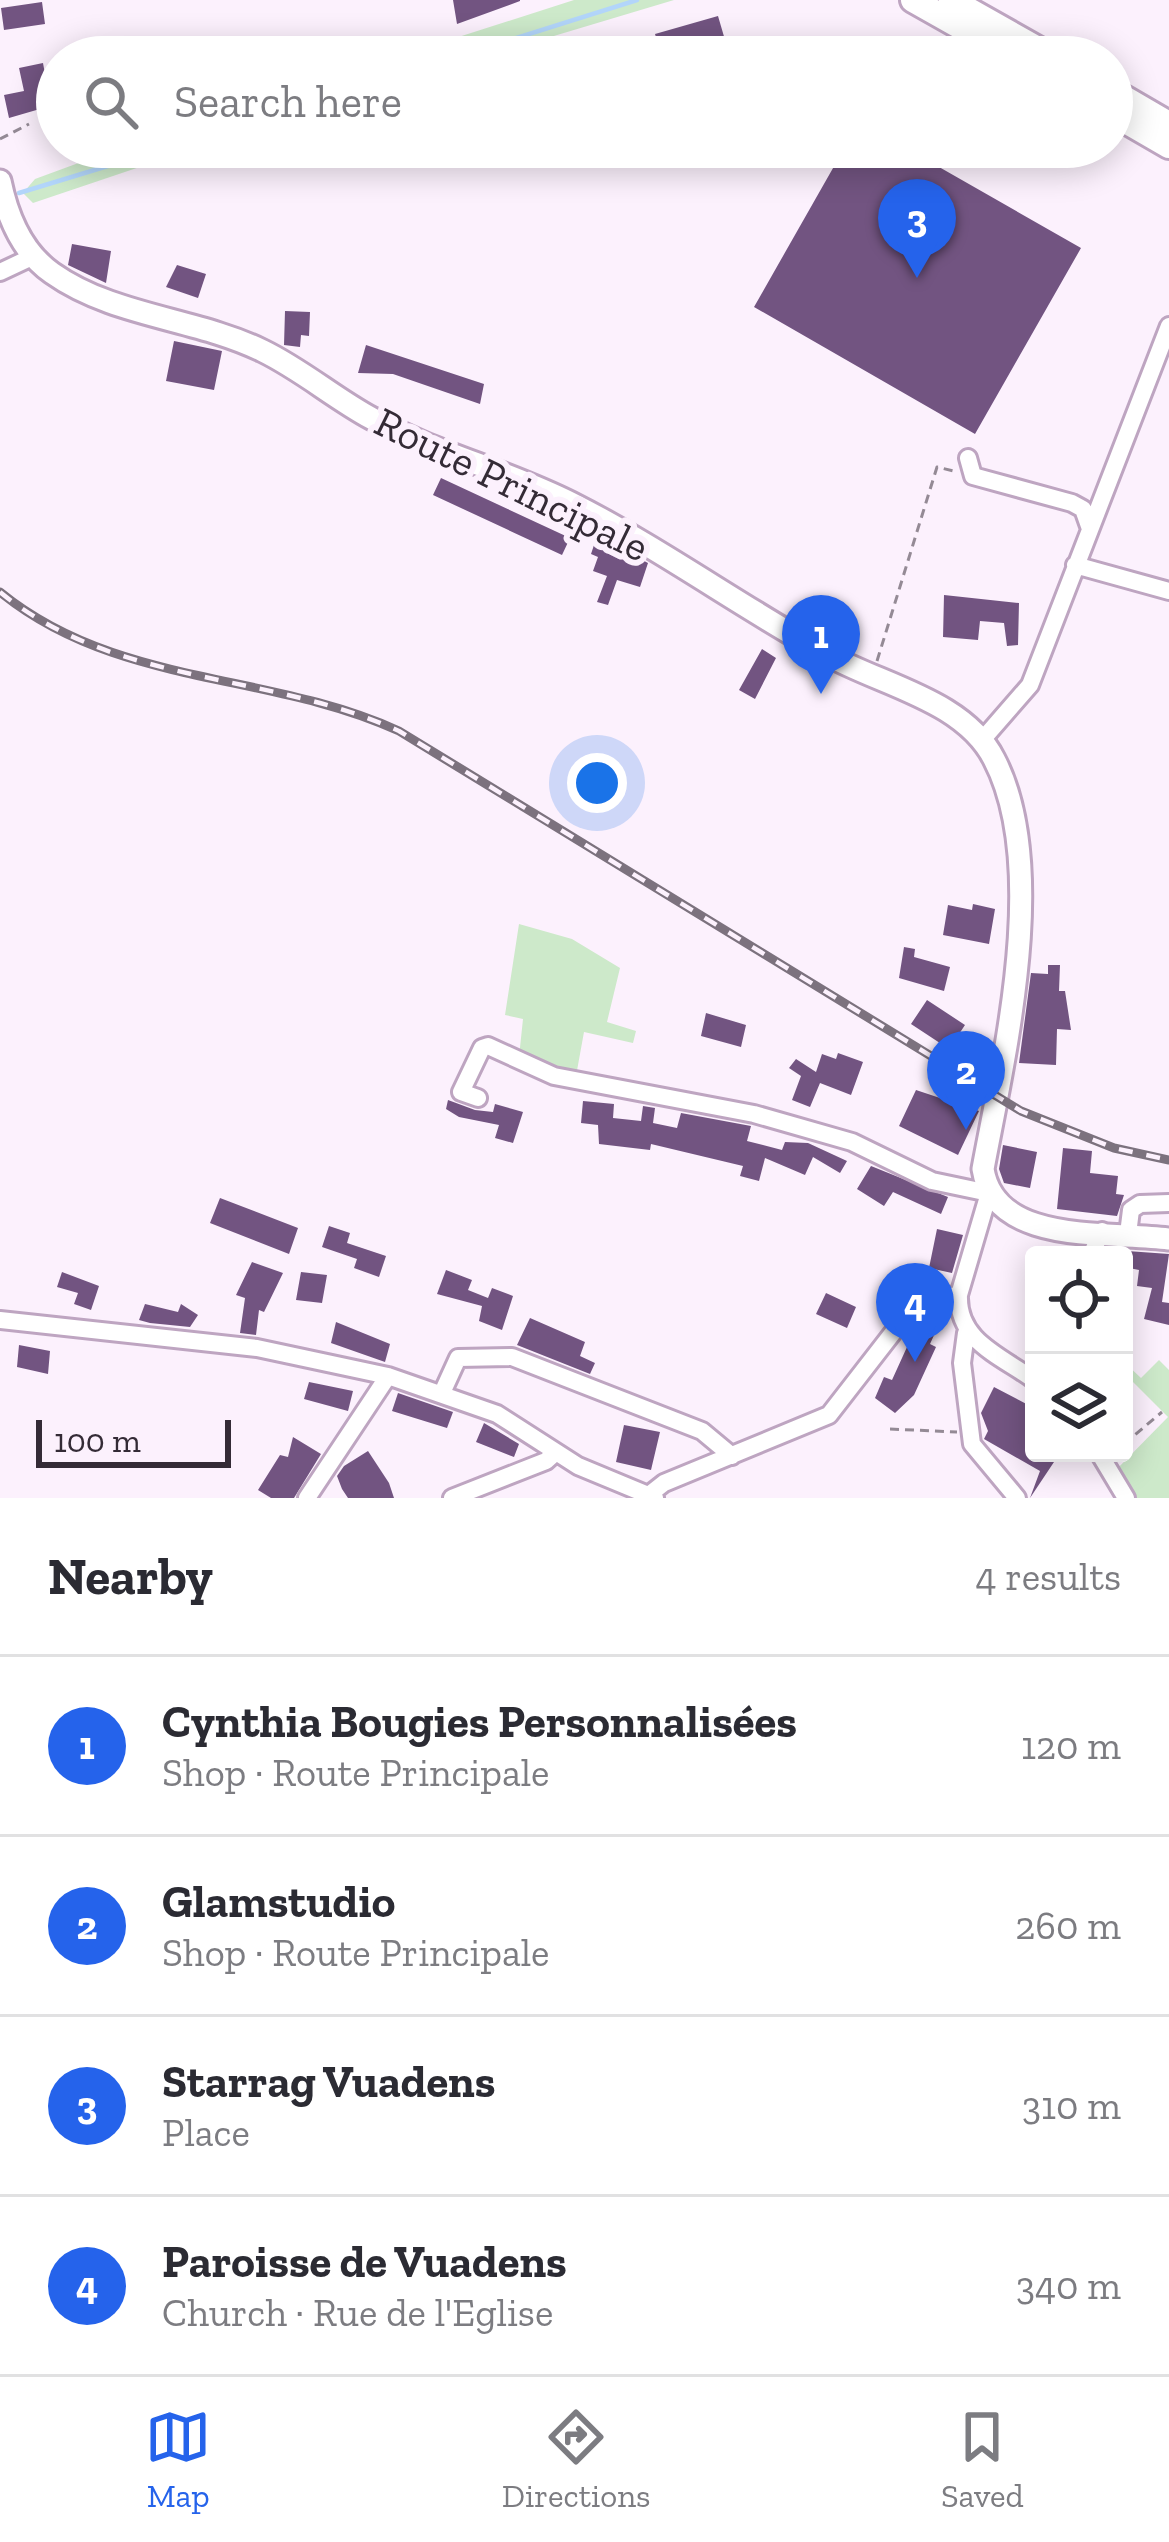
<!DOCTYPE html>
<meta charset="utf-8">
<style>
:root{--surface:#fff;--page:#f2f2f3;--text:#2b2b33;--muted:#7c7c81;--line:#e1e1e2;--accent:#2563eb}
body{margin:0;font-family:"Zilla Slab",serif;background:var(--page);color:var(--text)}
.controls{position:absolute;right:36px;bottom:36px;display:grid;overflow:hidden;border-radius:12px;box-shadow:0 6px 30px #0003}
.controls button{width:108px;height:108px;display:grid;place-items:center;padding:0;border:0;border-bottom:3px solid var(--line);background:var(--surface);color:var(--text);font:60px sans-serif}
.scale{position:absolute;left:36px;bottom:30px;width:195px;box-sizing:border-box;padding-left:12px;border:6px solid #342b36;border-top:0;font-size:33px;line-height:42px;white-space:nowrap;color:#342b36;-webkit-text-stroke:9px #fcf1fd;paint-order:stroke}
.you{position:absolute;left:597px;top:783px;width:42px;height:42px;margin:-30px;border:9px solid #fff;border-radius:50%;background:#1a73e8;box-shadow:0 0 0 18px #1a73e833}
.badge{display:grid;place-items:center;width:78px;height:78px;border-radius:50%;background:var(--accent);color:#fff;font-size:39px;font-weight:700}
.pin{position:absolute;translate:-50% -99px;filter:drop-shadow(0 3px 6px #0008)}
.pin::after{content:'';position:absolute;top:63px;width:42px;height:36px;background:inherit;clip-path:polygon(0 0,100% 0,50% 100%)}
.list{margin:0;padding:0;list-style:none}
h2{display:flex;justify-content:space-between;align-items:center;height:156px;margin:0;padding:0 48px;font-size:51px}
h2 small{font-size:39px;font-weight:400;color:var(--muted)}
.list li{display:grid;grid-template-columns:78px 1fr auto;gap:36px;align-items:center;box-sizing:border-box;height:180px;padding:0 48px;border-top:3px solid var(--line)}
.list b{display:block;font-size:45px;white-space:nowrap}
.list p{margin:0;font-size:39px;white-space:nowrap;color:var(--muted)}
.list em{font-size:39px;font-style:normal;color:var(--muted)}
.icon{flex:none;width:66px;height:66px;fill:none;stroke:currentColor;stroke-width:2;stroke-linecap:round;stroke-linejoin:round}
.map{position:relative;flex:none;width:1169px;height:1498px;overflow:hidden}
.search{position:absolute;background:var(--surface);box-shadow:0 6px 30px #0003;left:36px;right:36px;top:36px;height:132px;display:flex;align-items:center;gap:30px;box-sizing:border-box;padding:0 42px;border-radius:66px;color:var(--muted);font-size:45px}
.sheet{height:876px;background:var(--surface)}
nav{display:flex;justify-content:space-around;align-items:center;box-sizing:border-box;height:168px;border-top:3px solid var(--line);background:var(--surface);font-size:33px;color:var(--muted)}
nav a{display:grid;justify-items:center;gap:6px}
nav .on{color:var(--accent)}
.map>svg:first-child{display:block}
.green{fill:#cde9ca}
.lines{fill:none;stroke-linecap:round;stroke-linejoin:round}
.stream{stroke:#b2d5fa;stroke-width:4.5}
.building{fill:#725481}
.minor-casing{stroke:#bea5c1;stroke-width:22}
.major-casing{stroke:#bea5c1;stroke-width:27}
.highway-casing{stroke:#bea5c1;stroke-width:30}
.path{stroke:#948a95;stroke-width:3;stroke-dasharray:9 6;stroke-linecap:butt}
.minor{stroke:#fff;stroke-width:16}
.major{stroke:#fff;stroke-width:21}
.highway{stroke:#fff;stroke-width:24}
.rail-casing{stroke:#7c727e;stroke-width:9}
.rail{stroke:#fcf1fd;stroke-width:4.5;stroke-dasharray:14;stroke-linecap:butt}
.labels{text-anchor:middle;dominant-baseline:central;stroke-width:12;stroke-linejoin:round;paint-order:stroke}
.street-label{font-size:42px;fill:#342b36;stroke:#fcf1fd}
</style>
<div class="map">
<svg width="1169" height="1498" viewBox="0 0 1169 1498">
<rect width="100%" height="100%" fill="#fcf1fd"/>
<path class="green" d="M 574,0 L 674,0 L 484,57 L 396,57 Z
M 122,147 L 199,147 L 33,203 L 23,193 L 35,179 Z
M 519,924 L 572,939 L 620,968 L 607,1022 L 636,1031 L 633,1043 L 584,1032 L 576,1076 L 519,1057 L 523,1019 L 505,1015 Z
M 1159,1360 L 1169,1370 L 1169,1498 L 1132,1498 L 1114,1472 L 1168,1417 L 1124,1373 L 1124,1362 L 1141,1378 Z"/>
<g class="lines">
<path class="stream" d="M 456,57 L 637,0
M 19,193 L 170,147"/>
</g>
<path class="building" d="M 453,0 L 520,0 L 520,1 L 457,24 Z
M 42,2 L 45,24 L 4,30 L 1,8 Z
M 718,16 L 730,57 L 662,57 L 655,34 Z
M 43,63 L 47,85 L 57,83 L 57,104 L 9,118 L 4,95 L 24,91 L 19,68 Z
M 845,147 L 904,147 L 1081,248 L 975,434 L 754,307 Z
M 72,244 L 111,251 L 106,283 L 68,265 Z
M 177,265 L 206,274 L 198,298 L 166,287 Z
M 285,311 L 310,312 L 309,336 L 301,335 L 300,347 L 284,345 Z
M 174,341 L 222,351 L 214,390 L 166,381 Z
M 366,345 L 484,384 L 480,404 L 393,374 L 358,373 Z
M 441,478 L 570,538 L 562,555 L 433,495 Z
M 597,536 L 648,563 L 640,587 L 617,580 L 608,605 L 597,602 L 607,576 L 593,571 L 598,557 L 591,554 Z
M 944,595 L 1019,603 L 1018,645 L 1007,646 L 1004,623 L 980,621 L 978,640 L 943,637 Z
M 762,649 L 776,658 L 755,699 L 739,690 Z
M 973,904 L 995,909 L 989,944 L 943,935 L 948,905 L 972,910 Z
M 904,947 L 915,949 L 914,957 L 950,967 L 944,991 L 899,978 Z
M 1048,965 L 1060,965 L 1059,991 L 1065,991 L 1071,1030 L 1057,1029 L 1056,1065 L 1019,1063 L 1031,973 L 1048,974 Z
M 927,1000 L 965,1025 L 949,1049 L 911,1024 Z
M 706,1013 L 746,1025 L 741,1047 L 701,1036 Z
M 838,1053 L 863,1062 L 851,1095 L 820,1083 L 810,1107 L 792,1100 L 801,1076 L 789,1068 L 796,1059 L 816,1072 L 822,1054 L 836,1059 Z
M 916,1090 L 979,1111 L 958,1155 L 899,1126 Z
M 448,1100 L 475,1110 L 493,1112 L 495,1104 L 523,1112 L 513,1143 L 495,1138 L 499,1125 L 459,1117 L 446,1109 Z
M 583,1101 L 614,1104 L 613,1118 L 641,1121 L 643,1106 L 655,1108 L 653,1123 L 677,1128 L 681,1113 L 751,1126 L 747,1141 L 782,1150 L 785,1142 L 808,1143 L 847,1161 L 840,1173 L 813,1157 L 805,1175 L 765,1158 L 759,1181 L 740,1176 L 743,1166 L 651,1144 L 650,1150 L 599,1144 L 598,1125 L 581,1123 Z
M 1003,1145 L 1037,1152 L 1030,1188 L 1004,1183 L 999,1169 Z
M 1063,1148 L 1092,1151 L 1090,1173 L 1118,1176 L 1116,1194 L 1124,1195 L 1117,1216 L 1057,1209 Z
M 871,1166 L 948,1197 L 941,1214 L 893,1192 L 884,1206 L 857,1189 Z
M 220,1198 L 298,1228 L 289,1254 L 210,1223 Z
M 329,1226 L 350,1233 L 347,1243 L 386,1256 L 379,1277 L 354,1268 L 357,1259 L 322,1247 Z
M 937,1229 L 963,1235 L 952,1273 L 929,1268 Z
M 1113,1250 L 1169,1254 L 1162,1302 L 1169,1303 L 1169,1325 L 1144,1319 L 1152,1288 L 1137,1286 L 1139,1270 L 1124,1267 L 1124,1255 L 1112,1255 Z
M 252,1262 L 283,1273 L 264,1312 L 259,1310 L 256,1335 L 240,1333 L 245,1298 L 236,1295 Z
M 446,1270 L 472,1280 L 468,1290 L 488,1298 L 492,1288 L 513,1296 L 502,1330 L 479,1321 L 482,1306 L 437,1294 Z
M 62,1272 L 99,1286 L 91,1310 L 74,1304 L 78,1293 L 57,1287 Z
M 301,1272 L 327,1275 L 322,1303 L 296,1300 Z
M 826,1293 L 856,1307 L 847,1328 L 816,1314 Z
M 145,1304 L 178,1312 L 181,1304 L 198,1315 L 190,1327 L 150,1323 L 139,1320 Z
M 530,1318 L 585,1342 L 580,1356 L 595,1363 L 590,1374 L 517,1345 Z
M 336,1322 L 390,1344 L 385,1362 L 331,1343 Z
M 923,1327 L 935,1333 L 930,1344 L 936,1347 L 914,1395 L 895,1413 L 875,1398 L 884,1377 L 892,1380 L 912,1336 L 918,1339 Z
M 19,1345 L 50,1351 L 48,1374 L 17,1367 Z
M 309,1382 L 353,1391 L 348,1411 L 304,1399 Z
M 994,1387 L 1034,1408 L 1034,1453 L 1060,1453 L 1030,1498 L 1040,1471 L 984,1439 L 988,1431 L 981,1413 Z
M 398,1393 L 453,1412 L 447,1428 L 392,1411 Z
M 484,1423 L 519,1444 L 514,1457 L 476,1442 Z
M 624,1425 L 660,1432 L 651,1470 L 616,1462 Z
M 293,1437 L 321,1454 L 294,1498 L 271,1498 L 258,1490 L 280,1455 L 288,1457 Z
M 368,1451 L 389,1483 L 394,1498 L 348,1498 L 342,1489 L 337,1476 L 344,1466 Z"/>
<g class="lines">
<g class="minor-casing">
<path id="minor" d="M 0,272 L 34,256
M 968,458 L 973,476 L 1072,503 L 1083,509 L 1089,526
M 1075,565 L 1169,591
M 983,739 L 1030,685 L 1169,326
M 478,1098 L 461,1092 L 482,1048 L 488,1046 L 554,1076 L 754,1114 L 852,1142 L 932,1181 L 989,1193 L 959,1295 L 919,1299 L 829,1415 L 664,1483 L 650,1494
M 1128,1234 L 1131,1210 L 1140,1204 L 1169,1203
M 1091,1255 L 1102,1231
M 959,1295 C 957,1341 1001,1356 1034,1380
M 0,1320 L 257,1348 L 388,1376 L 497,1414 L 578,1466 L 655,1498
M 966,1333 L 962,1363 L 972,1444 L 1017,1498
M 442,1393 L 458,1358 L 512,1357 L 702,1431 L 732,1456
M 1099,1453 L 1126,1498
M 307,1498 L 388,1376
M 452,1498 L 546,1461 L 556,1452"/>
</g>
<g class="major-casing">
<path id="major" d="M 0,181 C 7,215 22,252 52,273 C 114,317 196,318 263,351 C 302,370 334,398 371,418 C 434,453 506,470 571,503 C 660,548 741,607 828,655 C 881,685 964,700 994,759 C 1050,866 1004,1056 983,1169 C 995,1246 1109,1231 1169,1239"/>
</g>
<g class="highway-casing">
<path id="highway" d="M 913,0 L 1014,57
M 951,0 L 1052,57
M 1112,91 L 1169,124
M 1112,113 L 1169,146"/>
</g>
<path class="path" d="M 0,139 L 29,124
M 877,661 L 937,467 L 958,472
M 890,1429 L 957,1432
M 1124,1444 L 1162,1412"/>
<use href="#minor" class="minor"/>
<use href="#major" class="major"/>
<use href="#highway" class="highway"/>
<g class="rail-casing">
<path id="rail" d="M 0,592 C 116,687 268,671 399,731 L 1021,1111 L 1114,1148 L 1169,1160"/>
</g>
<use href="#rail" class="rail"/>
</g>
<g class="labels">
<g class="street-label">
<text transform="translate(512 484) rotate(26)">Route Principale</text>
</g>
</g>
</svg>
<div class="controls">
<button><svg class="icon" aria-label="locate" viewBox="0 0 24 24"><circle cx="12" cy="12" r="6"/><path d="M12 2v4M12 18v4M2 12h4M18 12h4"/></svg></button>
<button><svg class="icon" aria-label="layers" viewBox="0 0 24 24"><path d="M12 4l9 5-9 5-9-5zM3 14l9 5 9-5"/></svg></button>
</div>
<div class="scale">100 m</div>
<div class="you"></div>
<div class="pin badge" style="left:821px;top:694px">1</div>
<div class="pin badge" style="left:966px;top:1130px">2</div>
<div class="pin badge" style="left:917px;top:278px">3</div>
<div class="pin badge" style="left:915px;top:1362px">4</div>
<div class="search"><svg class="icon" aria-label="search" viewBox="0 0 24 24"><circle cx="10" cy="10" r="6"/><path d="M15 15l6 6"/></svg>Search here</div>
</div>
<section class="sheet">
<h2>Nearby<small>4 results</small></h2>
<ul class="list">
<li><span class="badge">1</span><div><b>Cynthia Bougies Personnalisées</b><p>Shop · Route Principale</p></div><em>120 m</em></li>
<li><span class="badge">2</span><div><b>Glamstudio</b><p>Shop · Route Principale</p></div><em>260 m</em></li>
<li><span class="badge">3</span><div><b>Starrag Vuadens</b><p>Place</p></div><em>310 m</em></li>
<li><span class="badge">4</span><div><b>Paroisse de Vuadens</b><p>Church · Rue de l'Eglise</p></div><em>340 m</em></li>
</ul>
</section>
<nav>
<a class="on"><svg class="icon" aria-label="map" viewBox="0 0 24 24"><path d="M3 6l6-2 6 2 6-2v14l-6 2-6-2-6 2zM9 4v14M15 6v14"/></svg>Map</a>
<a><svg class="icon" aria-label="directions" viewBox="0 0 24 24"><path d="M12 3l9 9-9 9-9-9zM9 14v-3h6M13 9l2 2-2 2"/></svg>Directions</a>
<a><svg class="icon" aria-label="saved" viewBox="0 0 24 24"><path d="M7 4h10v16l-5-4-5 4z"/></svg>Saved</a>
</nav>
